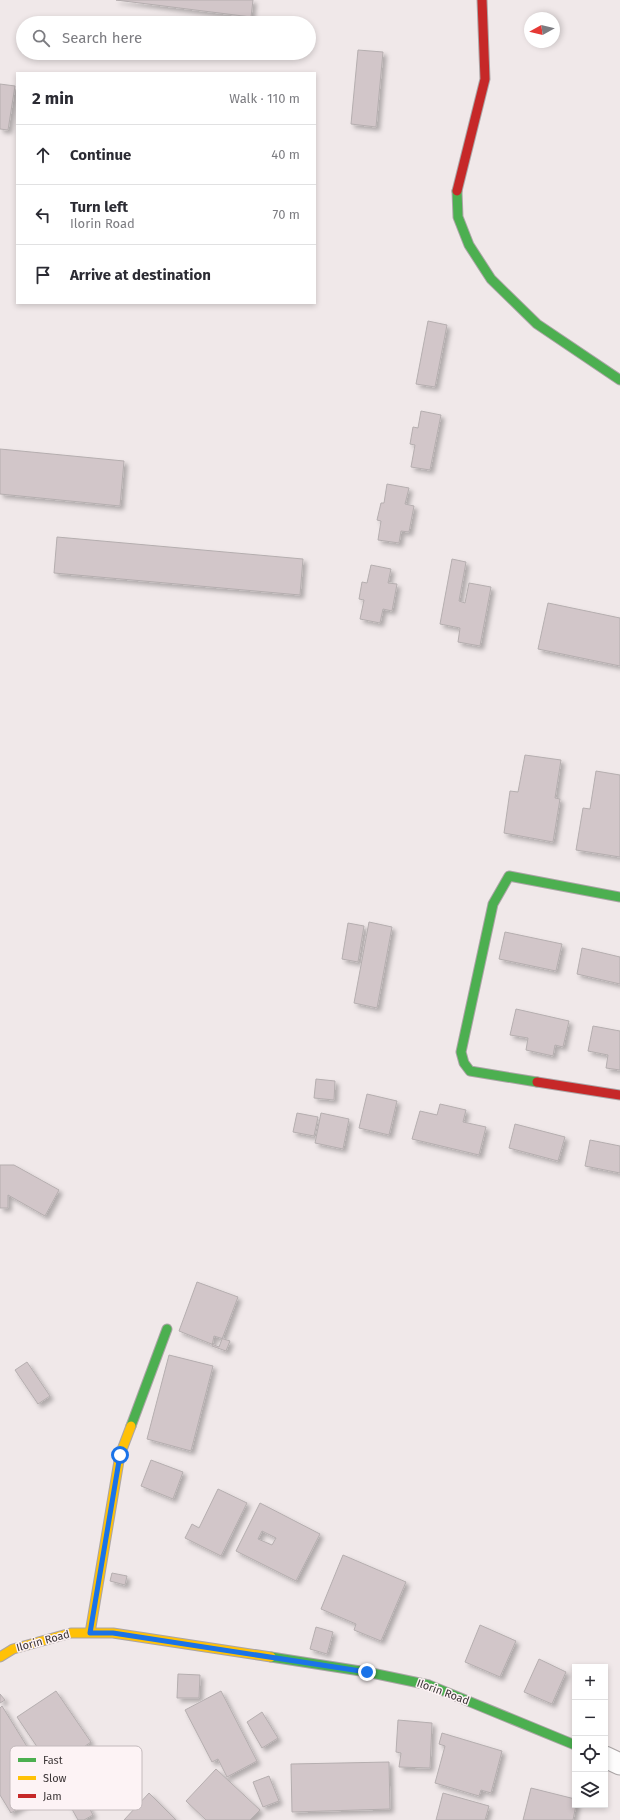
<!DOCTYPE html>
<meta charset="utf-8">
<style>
:root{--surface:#fff;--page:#f7f7f7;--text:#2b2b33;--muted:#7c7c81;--line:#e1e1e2}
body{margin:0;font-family:"Fira Sans",sans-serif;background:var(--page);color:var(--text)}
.controls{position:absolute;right:12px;bottom:12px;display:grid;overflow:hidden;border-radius:0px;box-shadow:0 2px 6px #0003}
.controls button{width:36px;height:36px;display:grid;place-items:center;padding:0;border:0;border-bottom:1px solid var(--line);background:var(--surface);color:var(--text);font:20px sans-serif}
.compass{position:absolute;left:524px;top:12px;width:36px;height:36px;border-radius:50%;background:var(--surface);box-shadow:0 2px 6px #0003;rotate:262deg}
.stop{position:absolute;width:12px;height:12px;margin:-9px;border:3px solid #1a73e8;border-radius:50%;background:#fff}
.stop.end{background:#1a73e8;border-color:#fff;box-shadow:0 1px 4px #0008}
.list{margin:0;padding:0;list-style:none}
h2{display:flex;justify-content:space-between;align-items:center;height:52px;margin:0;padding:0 16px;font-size:17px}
h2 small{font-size:13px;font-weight:400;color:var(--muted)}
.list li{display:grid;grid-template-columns:26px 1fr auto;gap:12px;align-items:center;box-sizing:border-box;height:60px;padding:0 16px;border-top:1px solid var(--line)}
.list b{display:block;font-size:15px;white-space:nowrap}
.list p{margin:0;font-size:13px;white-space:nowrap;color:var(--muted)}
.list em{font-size:13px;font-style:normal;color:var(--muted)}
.icon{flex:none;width:22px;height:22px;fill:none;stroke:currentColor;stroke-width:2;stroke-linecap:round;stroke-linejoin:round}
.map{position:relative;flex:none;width:620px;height:1820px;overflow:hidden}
.search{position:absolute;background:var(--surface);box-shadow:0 2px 6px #0003;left:16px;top:16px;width:300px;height:44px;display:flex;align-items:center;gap:10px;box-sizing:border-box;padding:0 14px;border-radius:22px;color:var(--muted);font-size:15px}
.panel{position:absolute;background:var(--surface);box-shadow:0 2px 6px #0003;left:16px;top:72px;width:300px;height:232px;border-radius:0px}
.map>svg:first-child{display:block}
.building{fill:#d2c6c9;stroke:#b5aeaf;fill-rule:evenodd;filter:url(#shadow)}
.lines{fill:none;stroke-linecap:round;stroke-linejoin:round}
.street-casing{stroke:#aba5a6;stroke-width:23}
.fast-casing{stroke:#aba5a6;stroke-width:11}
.slow-casing{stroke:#aba5a6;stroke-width:11}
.jam-casing{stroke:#aba5a6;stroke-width:11}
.street{stroke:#fdfcfc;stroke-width:21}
.fast{stroke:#4caf50;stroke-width:9}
.slow{stroke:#ffc107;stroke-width:9}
.jam{stroke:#c62828;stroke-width:9}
.route{stroke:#1a73e8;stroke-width:5}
.labels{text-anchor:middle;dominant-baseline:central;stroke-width:3;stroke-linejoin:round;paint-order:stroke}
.street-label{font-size:11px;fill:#3c3637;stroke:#fdf3f5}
.key{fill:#fdf3f5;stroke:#c3babc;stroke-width:1}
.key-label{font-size:11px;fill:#3c3637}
</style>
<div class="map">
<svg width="620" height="1820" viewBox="0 0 620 1820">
<defs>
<filter id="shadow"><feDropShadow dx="3.5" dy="3.5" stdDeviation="2" flood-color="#0004"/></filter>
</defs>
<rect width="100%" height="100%" fill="#f0e8e9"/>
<path class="building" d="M 116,0 L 253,0 L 251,17 Z
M 358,50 L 383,52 L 376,127 L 351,124 Z
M 0,84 L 15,86 L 8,130 L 0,129 Z
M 428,321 L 447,325 L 435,387 L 416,384 Z
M 421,411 L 441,415 L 430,470 L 411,467 L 415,445 L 410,444 L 413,427 L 418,428 Z
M 0,449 L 124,461 L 120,506 L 0,494 Z
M 387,484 L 409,488 L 405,504 L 414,506 L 409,532 L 401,531 L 399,543 L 378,540 L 381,521 L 377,520 L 381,503 L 384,503 Z
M 57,537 L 303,559 L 300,595 L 54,573 Z
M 452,559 L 466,562 L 459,601 L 465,603 L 469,583 L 491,587 L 480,646 L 458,642 L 460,628 L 440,624 Z
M 371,565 L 391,569 L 388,583 L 397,584 L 392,611 L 383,609 L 380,623 L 360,619 L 364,600 L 359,599 L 362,582 L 367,583 Z
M 548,603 L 620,618 L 620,666 L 538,649 Z
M 525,755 L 561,760 L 555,798 L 560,799 L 553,842 L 504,833 L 510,791 L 518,792 Z
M 596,771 L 620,775 L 620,857 L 576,850 L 583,808 L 590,809 Z
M 369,922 L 392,927 L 377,1008 L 354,1003 Z
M 348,923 L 364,926 L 358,962 L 342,959 Z
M 505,932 L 562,944 L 556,971 L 499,959 Z
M 582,948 L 620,957 L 620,984 L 577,974 Z
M 516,1009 L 569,1021 L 563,1047 L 555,1045 L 553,1056 L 526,1050 L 528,1038 L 510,1035 Z
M 593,1026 L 620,1031 L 620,1070 L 606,1068 L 608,1055 L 588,1051 Z
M 316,1079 L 335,1081 L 334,1100 L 314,1098 Z
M 367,1094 L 397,1101 L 389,1135 L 359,1128 Z
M 440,1104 L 466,1110 L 463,1122 L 486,1127 L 479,1155 L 412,1139 L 420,1111 L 437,1115 Z
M 297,1113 L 318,1117 L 314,1136 L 293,1132 Z
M 321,1113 L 349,1119 L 343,1149 L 315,1143 Z
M 515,1124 L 565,1137 L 558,1161 L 509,1148 Z
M 590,1140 L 620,1146 L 620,1173 L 585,1166 Z
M 0,1165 L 14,1165 L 59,1190 L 45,1216 L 8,1195 L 8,1208 L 0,1208 Z
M 197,1282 L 238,1297 L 219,1347 L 179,1331 Z
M 214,1336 L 230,1341 L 226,1351 L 212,1346 Z
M 169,1355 L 213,1366 L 191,1451 L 147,1439 Z
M 27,1362 L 50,1396 L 38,1404 L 15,1370 Z
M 151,1460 L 183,1472 L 173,1499 L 141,1486 Z
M 218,1489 L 247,1503 L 221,1556 L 185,1538 L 192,1524 L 199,1528 Z
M 260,1503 L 320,1534 L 296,1581 L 236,1551 ZM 262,1531 L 276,1538 L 272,1545 L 258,1539 Z
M 343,1555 L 406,1582 L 381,1641 L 354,1630 L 356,1624 L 321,1609 Z
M 112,1573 L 127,1576 L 125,1585 L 110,1581 Z
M 480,1625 L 516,1641 L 500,1677 L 465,1662 Z
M 316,1627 L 333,1632 L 327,1654 L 310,1649 Z
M 539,1659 L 566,1672 L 552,1704 L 524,1692 Z
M 178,1674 L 200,1675 L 199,1698 L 177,1698 Z
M 56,1691 L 91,1742 L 52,1769 L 17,1717 Z
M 221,1691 L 257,1761 L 227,1777 L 218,1759 L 212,1762 L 185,1710 Z
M 0,1694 L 5,1700 L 0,1703 Z
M 2,1706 L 52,1787 L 11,1813 L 0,1795 L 0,1708 Z
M 262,1712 L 278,1738 L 262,1748 L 247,1722 Z
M 398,1720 L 432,1723 L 430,1768 L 399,1767 L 401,1753 L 396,1752 Z
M 442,1733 L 502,1751 L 491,1793 L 481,1790 L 479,1796 L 435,1783 L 445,1746 L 439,1744 Z
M 389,1762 L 390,1809 L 292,1812 L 291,1764 Z
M 216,1769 L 260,1810 L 250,1820 L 206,1820 L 186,1801 Z
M 269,1776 L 279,1801 L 263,1807 L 253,1782 Z
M 531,1788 L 575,1799 L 576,1805 L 573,1820 L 523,1820 Z
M 149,1793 L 176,1820 L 124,1820 Z
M 443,1793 L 489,1806 L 485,1820 L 436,1820 Z
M 82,1794 L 93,1815 L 84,1820 L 78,1820 L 68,1802 Z"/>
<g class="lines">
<g class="street-casing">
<path id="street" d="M 605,1757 L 620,1764"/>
</g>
<g class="fast-casing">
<path id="fast" d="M 457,191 L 458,217 L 469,245 L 491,279 L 537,324 L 620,380
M 537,1082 L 470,1071 L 464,1063 L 461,1052 L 493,904 L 509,876 L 620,897
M 131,1426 L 167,1329
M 271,1657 L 367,1672 L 429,1685 L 575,1745"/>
</g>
<g class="slow-casing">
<path id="slow" d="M 90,1633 L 120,1455 L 131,1426
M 0,1657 L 13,1649 L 71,1633 L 113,1633 L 271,1657"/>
</g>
<g class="jam-casing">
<path id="jam" d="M 457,191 L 485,79 L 482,0
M 537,1082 L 620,1095"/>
</g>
<use href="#street" class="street"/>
<use href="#fast" class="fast"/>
<use href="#slow" class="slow"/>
<use href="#jam" class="jam"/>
</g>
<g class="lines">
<path class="route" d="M 120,1455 L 90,1633 L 113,1633 L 367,1672"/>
</g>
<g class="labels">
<g class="street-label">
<text transform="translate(43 1641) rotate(-15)">Ilorin Road</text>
<text transform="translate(443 1692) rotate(20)">Ilorin Road</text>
</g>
</g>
<rect x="10" y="1746" width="132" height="64" rx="6" class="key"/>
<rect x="18" y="1758" width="18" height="4" fill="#4caf50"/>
<rect x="18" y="1776" width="18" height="4" fill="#ffc107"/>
<rect x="18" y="1794" width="18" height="4" fill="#c62828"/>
<g class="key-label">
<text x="43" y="1764">Fast</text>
<text x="43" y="1782">Slow</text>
<text x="43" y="1800">Jam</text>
</g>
</svg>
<div class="controls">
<button>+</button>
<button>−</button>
<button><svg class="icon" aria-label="locate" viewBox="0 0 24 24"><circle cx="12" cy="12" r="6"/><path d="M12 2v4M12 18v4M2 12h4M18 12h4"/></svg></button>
<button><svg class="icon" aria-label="layers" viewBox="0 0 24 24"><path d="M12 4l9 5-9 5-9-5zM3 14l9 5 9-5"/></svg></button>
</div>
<svg class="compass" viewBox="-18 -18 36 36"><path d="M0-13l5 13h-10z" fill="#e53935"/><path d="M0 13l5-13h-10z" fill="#7c7c81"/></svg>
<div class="stop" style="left:120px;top:1455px"></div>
<div class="stop end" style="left:367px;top:1672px"></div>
<div class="search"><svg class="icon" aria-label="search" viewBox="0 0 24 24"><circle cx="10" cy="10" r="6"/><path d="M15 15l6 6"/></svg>Search here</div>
<section class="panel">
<h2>2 min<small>Walk · 110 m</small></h2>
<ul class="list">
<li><svg class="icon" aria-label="ahead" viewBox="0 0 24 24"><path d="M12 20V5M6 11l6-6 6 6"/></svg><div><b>Continue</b></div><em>40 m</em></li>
<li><svg class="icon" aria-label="left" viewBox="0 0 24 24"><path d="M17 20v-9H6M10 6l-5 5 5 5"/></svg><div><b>Turn left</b><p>Ilorin Road</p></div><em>70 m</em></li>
<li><svg class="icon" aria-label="arrive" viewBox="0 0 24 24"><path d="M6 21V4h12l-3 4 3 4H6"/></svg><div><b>Arrive at destination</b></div></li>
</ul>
</section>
</div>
